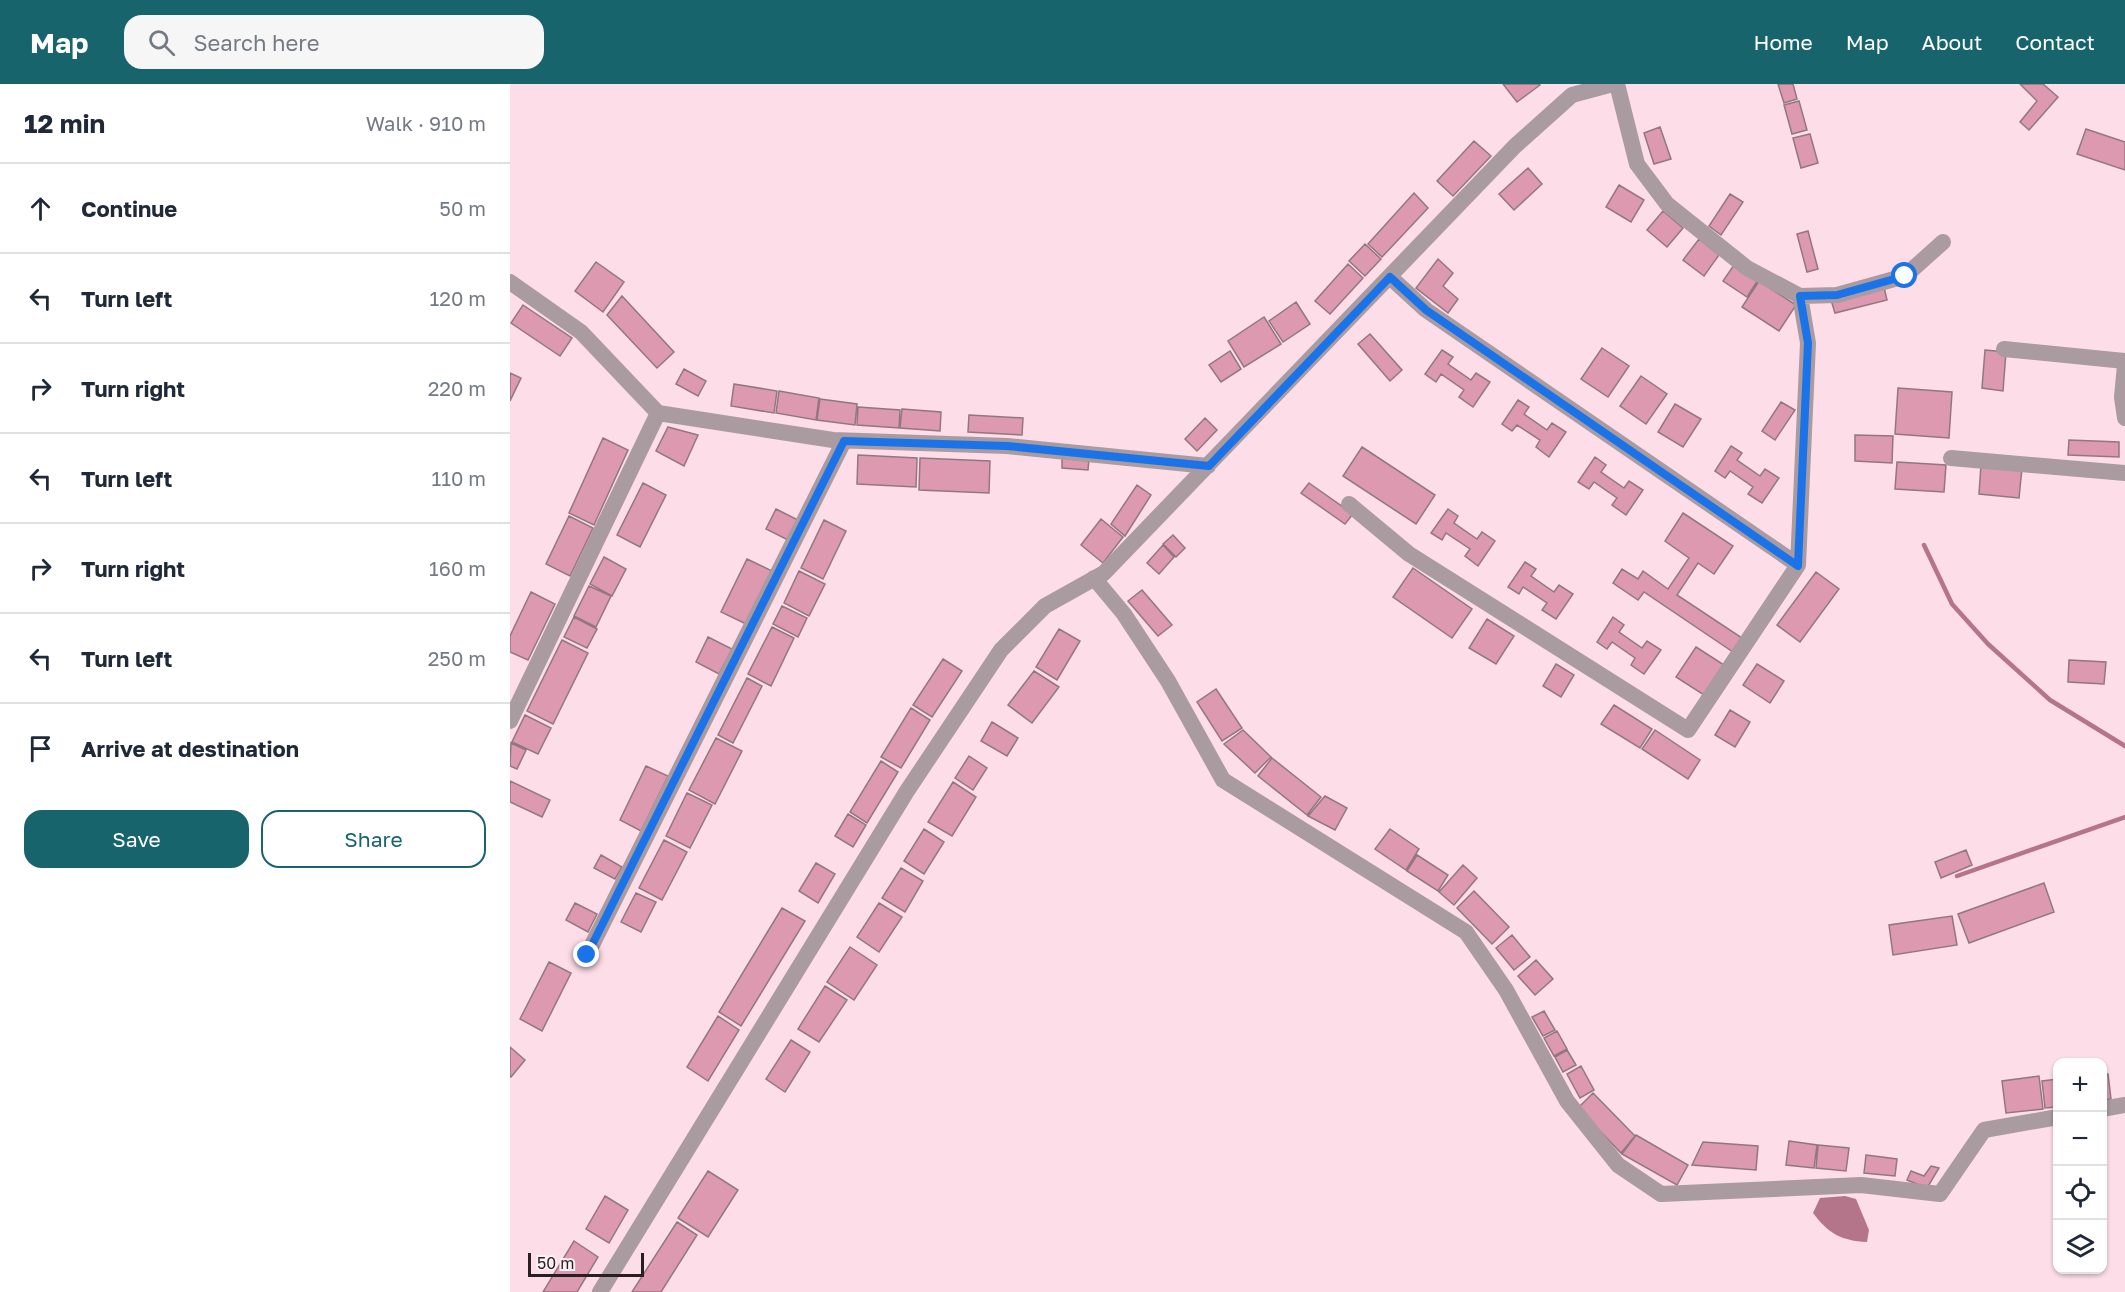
<!DOCTYPE html>
<meta charset="utf-8">
<style>
:root{--surface:#fff;--page:#f6f6f7;--text:#1f2937;--muted:#747a83;--line:#e0e1e3;--accent:#17646d}
body{margin:0;font-family:"Golos Text",sans-serif;background:var(--page);color:var(--text)}
.controls{position:absolute;right:18px;bottom:18px;display:grid;overflow:hidden;border-radius:12px;box-shadow:0 2px 4px #0004}
.controls button{width:54px;height:54px;display:grid;place-items:center;padding:0;border:0;border-bottom:2px solid var(--line);background:var(--surface);color:var(--text);font:30px sans-serif}
.scale{position:absolute;left:18px;bottom:15px;width:116px;box-sizing:border-box;padding-left:6px;border:3px solid #291e22;border-top:0;font-size:16px;line-height:21px;white-space:nowrap;color:#291e22;-webkit-text-stroke:4px #fdf0f4;paint-order:stroke}
.stop{position:absolute;width:18px;height:18px;margin:-14px;border:4px solid #1a73e8;border-radius:50%;background:#fff}
.stop.end{background:#1a73e8;border-color:#fff;box-shadow:0 2px 6px #0008}
.list{margin:0;padding:0;list-style:none}
h2{display:flex;justify-content:space-between;align-items:center;height:78px;margin:0;padding:0 24px;font-size:26px}
h2 small{font-size:20px;font-weight:400;color:var(--muted)}
.list li{display:grid;grid-template-columns:39px 1fr auto;gap:18px;align-items:center;box-sizing:border-box;height:90px;padding:0 24px;border-top:2px solid var(--line)}
.list b{display:block;font-size:22px;white-space:nowrap}
.list em{font-size:20px;font-style:normal;color:var(--muted)}
.actions{display:flex;gap:12px;padding:18px 24px}
.actions a{flex:1;padding:14px 0;border:2px solid var(--accent);border-radius:18px;text-align:center;font-size:21px;color:var(--accent)}
.actions .main{background:var(--accent);color:#fff}
.icon{flex:none;width:33px;height:33px;fill:none;stroke:currentColor;stroke-width:2;stroke-linecap:round;stroke-linejoin:round}
.map{position:relative;flex:none;width:1615px;height:1208px;overflow:hidden}
header{display:flex;align-items:center;gap:36px;box-sizing:border-box;height:84px;padding:0 30px;background:var(--accent);color:#fff}
header strong{font-size:28px}
nav{display:flex;gap:33px;margin-inline-start:auto;font-size:21px}
.search{width:420px;height:54px;background:var(--page);display:flex;align-items:center;gap:15px;box-sizing:border-box;padding:0 21px;border-radius:18px;color:var(--muted);font-size:22px}
main{display:flex}
aside{flex:1;background:var(--surface)}
.map>svg:first-child{display:block}
.water{fill:#b4748a}
.lines{fill:none;stroke-linecap:round;stroke-linejoin:round}
.stream{stroke:#b4748a;stroke-width:4.5}
.building{fill:#dd99b0;stroke:#93777f;stroke-width:1.5}
.minor{stroke:#a99b9f;stroke-width:16}
.route{stroke:#1a73e8;stroke-width:8}
</style>
<header>
<strong>Map</strong>
<div class="search"><svg class="icon" aria-label="search" viewBox="0 0 24 24"><circle cx="10" cy="10" r="6"/><path d="M15 15l6 6"/></svg>Search here</div>
<nav><a>Home</a><a>Map</a><a>About</a><a>Contact</a></nav>
</header>
<main>
<aside>
<h2>12 min<small>Walk · 910 m</small></h2>
<ul class="list">
<li><svg class="icon" aria-label="ahead" viewBox="0 0 24 24"><path d="M12 20V5M6 11l6-6 6 6"/></svg><div><b>Continue</b></div><em>50 m</em></li>
<li><svg class="icon" aria-label="left" viewBox="0 0 24 24"><path d="M17 20v-9H6M10 6l-5 5 5 5"/></svg><div><b>Turn left</b></div><em>120 m</em></li>
<li><svg class="icon" aria-label="right" viewBox="0 0 24 24"><path d="M7 20v-9h11M14 6l5 5-5 5"/></svg><div><b>Turn right</b></div><em>220 m</em></li>
<li><svg class="icon" aria-label="left" viewBox="0 0 24 24"><path d="M17 20v-9H6M10 6l-5 5 5 5"/></svg><div><b>Turn left</b></div><em>110 m</em></li>
<li><svg class="icon" aria-label="right" viewBox="0 0 24 24"><path d="M7 20v-9h11M14 6l5 5-5 5"/></svg><div><b>Turn right</b></div><em>160 m</em></li>
<li><svg class="icon" aria-label="left" viewBox="0 0 24 24"><path d="M17 20v-9H6M10 6l-5 5 5 5"/></svg><div><b>Turn left</b></div><em>250 m</em></li>
<li><svg class="icon" aria-label="arrive" viewBox="0 0 24 24"><path d="M6 21V4h12l-3 4 3 4H6"/></svg><div><b>Arrive at destination</b></div></li>
</ul>
<div class="actions"><a class="main">Save</a><a>Share</a></div>
</aside>
<div class="map">
<svg width="1615" height="1208" viewBox="0 0 1615 1208">
<rect width="100%" height="100%" fill="#fddde7"/>
<path class="water" d="M 1335,1112 L 1346,1115 L 1359,1146 L 1357,1158 C 1331,1157 1318,1149 1303,1129 L 1310,1114 Z"/>
<g class="lines">
<path class="stream" d="M 1414,461 L 1442,520 L 1478,560 L 1540,616 L 1615,662
M 1447,792 L 1615,733"/>
</g>
<path class="building" d="M 993,0 L 1029,0 L 1030,1 L 1007,18 Z
M 1268,0 L 1283,0 L 1287,15 L 1274,19 Z
M 1510,0 L 1533,0 L 1548,13 L 1519,46 L 1510,38 L 1527,17 Z
M 1289,17 L 1297,46 L 1282,50 L 1274,21 Z
M 1150,43 L 1161,75 L 1144,80 L 1134,49 Z
M 1576,45 L 1615,58 L 1615,86 L 1567,70 Z
M 1300,50 L 1308,79 L 1291,84 L 1283,54 Z
M 964,57 L 981,72 L 943,112 L 927,97 Z
M 1018,84 L 1032,100 L 1004,126 L 989,110 Z
M 1109,101 L 1134,116 L 1121,138 L 1096,123 Z
M 904,109 L 918,124 L 872,173 L 858,160 Z
M 1220,110 L 1233,118 L 1211,151 L 1199,142 Z
M 1153,127 L 1173,144 L 1157,163 L 1137,146 Z
M 1298,147 L 1308,185 L 1297,188 L 1287,150 Z
M 1189,155 L 1209,171 L 1194,192 L 1173,176 Z
M 855,160 L 871,175 L 855,192 L 839,177 Z
M 928,175 L 943,189 L 933,202 L 948,215 L 938,229 L 906,204 Z
M 86,178 L 114,198 L 93,228 L 65,207 Z
M 838,180 L 853,194 L 820,230 L 805,217 Z
M 1224,181 L 1248,196 L 1237,213 L 1213,197 Z
M 1249,197 L 1286,221 L 1269,247 L 1232,223 Z
M 1374,203 L 1377,216 L 1325,229 L 1321,216 Z
M 112,212 L 164,268 L 147,284 L 97,231 Z
M 786,218 L 800,240 L 773,258 L 759,237 Z
M 13,221 L 62,254 L 50,272 L 1,239 Z
M 754,233 L 771,260 L 734,283 L 718,257 Z
M 860,250 L 892,286 L 880,297 L 848,260 Z
M 1092,264 L 1119,282 L 1098,313 L 1071,295 Z
M 932,266 L 943,273 L 938,280 L 961,296 L 966,289 L 980,298 L 963,323 L 949,313 L 954,306 L 931,290 L 926,298 L 915,290 Z
M 1475,266 L 1496,268 L 1493,307 L 1472,304 Z
M 720,267 L 731,285 L 711,298 L 699,281 Z
M 174,285 L 196,297 L 188,312 L 166,300 Z
M 0,289 L 11,294 L 0,317 Z
M 1131,292 L 1157,310 L 1136,340 L 1110,322 Z
M 224,300 L 267,307 L 264,329 L 221,322 Z
M 1388,304 L 1442,308 L 1439,354 L 1385,350 Z
M 269,307 L 309,314 L 306,336 L 266,329 Z
M 310,315 L 347,320 L 345,341 L 307,336 Z
M 1008,316 L 1019,323 L 1014,330 L 1037,346 L 1042,339 L 1056,348 L 1039,373 L 1026,363 L 1030,356 L 1007,341 L 1002,347 L 992,340 Z
M 1271,318 L 1285,326 L 1265,356 L 1252,347 Z
M 1165,320 L 1191,335 L 1173,363 L 1148,348 Z
M 348,323 L 390,326 L 389,344 L 347,341 Z
M 392,325 L 431,328 L 430,347 L 390,344 Z
M 459,331 L 513,334 L 512,351 L 458,348 Z
M 695,334 L 707,346 L 687,367 L 675,355 Z
M 158,343 L 188,351 L 174,382 L 146,367 Z
M 1345,351 L 1383,352 L 1382,379 L 1345,377 Z
M 93,354 L 118,366 L 84,441 L 59,429 Z
M 1559,356 L 1609,358 L 1609,373 L 1558,371 Z
M 1221,362 L 1232,369 L 1227,376 L 1250,392 L 1255,385 L 1269,394 L 1252,419 L 1238,410 L 1243,403 L 1220,387 L 1215,394 L 1205,387 Z
M 852,363 L 925,411 L 906,440 L 833,392 Z
M 348,371 L 407,374 L 406,403 L 347,400 Z
M 1085,373 L 1096,381 L 1091,388 L 1114,404 L 1119,397 L 1133,406 L 1116,431 L 1102,421 L 1107,414 L 1084,398 L 1079,405 L 1068,398 Z
M 410,374 L 480,377 L 479,409 L 409,406 Z
M 552,374 L 579,375 L 578,386 L 552,384 Z
M 1387,378 L 1436,381 L 1434,408 L 1385,405 Z
M 1471,381 L 1512,384 L 1509,414 L 1469,410 Z
M 133,399 L 156,411 L 130,463 L 107,451 Z
M 799,399 L 843,430 L 835,440 L 791,409 Z
M 627,401 L 641,411 L 615,452 L 601,440 Z
M 266,425 L 288,436 L 278,456 L 256,445 Z
M 938,425 L 948,432 L 944,439 L 967,455 L 972,448 L 985,457 L 968,482 L 955,472 L 960,465 L 936,449 L 932,456 L 921,449 Z
M 1173,429 L 1223,462 L 1204,490 L 1188,479 L 1167,511 L 1232,554 L 1223,568 L 1134,508 L 1128,516 L 1103,499 L 1112,485 L 1128,495 L 1133,487 L 1158,505 L 1179,474 L 1155,457 Z
M 59,432 L 83,444 L 60,492 L 36,480 Z
M 591,435 L 613,453 L 593,479 L 571,461 Z
M 314,436 L 336,447 L 313,495 L 291,484 Z
M 663,451 L 675,464 L 666,473 L 653,460 Z
M 653,461 L 664,473 L 649,490 L 637,479 Z
M 94,473 L 116,485 L 102,512 L 80,500 Z
M 237,475 L 262,487 L 236,540 L 211,528 Z
M 1015,478 L 1026,485 L 1021,492 L 1044,508 L 1049,501 L 1063,510 L 1046,535 L 1032,526 L 1037,519 L 1013,503 L 1009,510 L 998,503 Z
M 903,484 L 962,525 L 942,554 L 883,513 Z
M 289,487 L 315,500 L 299,532 L 274,519 Z
M 1306,488 L 1329,505 L 1290,558 L 1267,541 Z
M 79,502 L 101,512 L 86,543 L 64,532 Z
M 632,506 L 662,541 L 648,552 L 618,517 Z
M 21,508 L 45,520 L 18,576 L 0,568 L 0,552 Z
M 272,522 L 297,534 L 288,553 L 263,540 Z
M 64,533 L 87,545 L 77,564 L 54,553 Z
M 1103,533 L 1114,541 L 1109,548 L 1132,564 L 1137,557 L 1151,566 L 1134,590 L 1121,581 L 1125,574 L 1102,558 L 1097,565 L 1087,558 Z
M 977,535 L 1004,552 L 986,580 L 959,564 Z
M 262,543 L 284,554 L 261,602 L 238,590 Z
M 549,545 L 570,557 L 547,596 L 526,583 Z
M 198,553 L 222,565 L 209,590 L 186,578 Z
M 52,556 L 78,569 L 43,640 L 17,627 Z
M 1186,563 L 1214,581 L 1194,611 L 1166,593 Z
M 433,575 L 452,587 L 422,633 L 403,621 Z
M 1559,576 L 1596,578 L 1594,600 L 1558,598 Z
M 1046,580 L 1064,591 L 1051,613 L 1033,602 Z
M 1247,580 L 1274,597 L 1260,619 L 1233,601 Z
M 524,587 L 549,603 L 522,639 L 498,621 Z
M 237,594 L 252,602 L 223,659 L 208,651 Z
M 706,605 L 732,644 L 712,657 L 687,618 Z
M 1104,621 L 1142,645 L 1130,664 L 1091,640 Z
M 401,624 L 420,636 L 391,684 L 371,673 Z
M 1220,626 L 1240,638 L 1225,663 L 1205,651 Z
M 15,631 L 41,644 L 28,670 L 2,658 Z
M 482,638 L 508,654 L 497,672 L 471,657 Z
M 733,646 L 761,673 L 745,689 L 714,660 Z
M 1145,646 L 1190,676 L 1178,695 L 1132,665 Z
M 206,654 L 232,667 L 205,720 L 179,706 Z
M 1,659 L 16,666 L 7,685 L 0,682 Z
M 459,672 L 477,684 L 463,706 L 445,694 Z
M 762,674 L 811,713 L 797,731 L 748,692 Z
M 371,677 L 388,688 L 357,739 L 340,728 Z
M 136,682 L 158,692 L 131,747 L 110,736 Z
M 0,697 L 40,716 L 32,733 L 0,718 Z
M 443,698 L 466,713 L 442,752 L 418,738 Z
M 177,709 L 202,721 L 180,764 L 156,752 Z
M 815,712 L 837,724 L 825,746 L 798,732 Z
M 338,730 L 356,741 L 343,763 L 325,752 Z
M 414,745 L 434,758 L 414,790 L 394,777 Z
M 880,745 L 909,765 L 896,786 L 865,765 Z
M 154,756 L 177,768 L 152,816 L 129,804 Z
M 1456,766 L 1462,781 L 1431,794 L 1425,778 Z
M 91,771 L 112,783 L 105,795 L 84,784 Z
M 907,771 L 938,791 L 928,807 L 897,787 Z
M 306,779 L 325,790 L 308,819 L 289,807 Z
M 953,781 L 967,794 L 944,821 L 929,808 Z
M 391,784 L 413,797 L 395,828 L 372,814 Z
M 1534,799 L 1544,828 L 1459,859 L 1448,830 Z
M 964,807 L 999,843 L 982,860 L 947,824 Z
M 126,809 L 146,818 L 131,848 L 111,838 Z
M 65,819 L 87,830 L 78,848 L 56,836 Z
M 369,819 L 392,833 L 369,868 L 347,853 Z
M 272,824 L 295,837 L 231,942 L 209,928 Z
M 1442,832 L 1447,861 L 1383,871 L 1379,841 Z
M 1002,851 L 1020,873 L 1004,886 L 986,864 Z
M 340,863 L 367,881 L 344,916 L 317,898 Z
M 1026,876 L 1043,895 L 1025,911 L 1008,892 Z
M 39,878 L 61,889 L 32,947 L 10,935 Z
M 315,902 L 337,916 L 309,958 L 288,945 Z
M 1034,927 L 1045,946 L 1033,952 L 1022,933 Z
M 208,932 L 229,946 L 198,997 L 177,983 Z
M 1047,947 L 1057,965 L 1044,972 L 1034,954 Z
M 281,956 L 300,968 L 275,1008 L 256,995 Z
M 0,963 L 15,976 L 1,993 L 0,993 Z
M 1057,966 L 1066,981 L 1053,988 L 1045,973 Z
M 1071,982 L 1084,1006 L 1070,1014 L 1057,990 Z
M 1598,990 L 1601,1015 L 1592,1016 L 1592,991 Z
M 1529,992 L 1533,1025 L 1496,1029 L 1492,997 Z
M 1548,995 L 1548,1023 L 1535,1024 L 1532,997 Z
M 1083,1009 L 1125,1052 L 1111,1069 L 1068,1024 Z
M 1126,1051 L 1178,1081 L 1167,1101 L 1112,1070 Z
M 1279,1057 L 1307,1061 L 1304,1084 L 1276,1081 Z
M 1193,1058 L 1248,1062 L 1246,1086 L 1182,1081 Z
M 1308,1061 L 1339,1064 L 1336,1087 L 1306,1084 Z
M 1356,1071 L 1387,1075 L 1385,1092 L 1354,1089 Z
M 1421,1082 L 1429,1084 L 1417,1104 L 1397,1096 L 1401,1087 L 1414,1092 Z
M 198,1087 L 228,1106 L 198,1153 L 168,1134 Z
M 95,1112 L 118,1126 L 99,1159 L 76,1145 Z
M 167,1138 L 187,1151 L 151,1208 L 122,1208 Z
M 64,1157 L 88,1173 L 67,1208 L 33,1208 Z"/>
<g class="lines">
<path class="minor" d="M 1107,0 L 1127,80 L 1157,120 L 1237,184 L 1290,212 L 1327,211 L 1395,192 L 1433,158
M 880,193 L 916,226 L 1288,481
M 0,198 L 71,248 L 148,329 L 323,356 L 497,362 L 698,382
M 1494,265 L 1615,277
M 1615,281 L 1612,313 L 1615,334
M 1441,374 L 1615,389
M 839,420 L 899,470 L 1178,646 L 1288,481 L 1298,259 L 1290,212
M 584,494 L 614,530 L 658,597 L 713,696 L 956,848 L 996,906 L 1057,1017 L 1108,1081 L 1151,1110 L 1351,1101 L 1430,1110 L 1474,1046 L 1548,1033
M 0,637 L 148,329
M 77,871 L 334,357
M 1592,1025 L 1615,1021
M 90,1208 L 397,707 L 491,566 L 535,522 L 594,489 L 1005,62 L 1062,11 L 1103,0"/>
</g>
<g class="lines">
<path class="route" d="M 77,871 L 334,357 L 497,362 L 699,382 L 880,193 L 916,226 L 1288,482 L 1298,259 L 1290,212 L 1327,211 L 1395,192"/>
</g>
</svg>
<div class="controls">
<button>+</button>
<button>−</button>
<button><svg class="icon" aria-label="locate" viewBox="0 0 24 24"><circle cx="12" cy="12" r="6"/><path d="M12 2v4M12 18v4M2 12h4M18 12h4"/></svg></button>
<button><svg class="icon" aria-label="layers" viewBox="0 0 24 24"><path d="M12 4l9 5-9 5-9-5zM3 14l9 5 9-5"/></svg></button>
</div>
<div class="scale">50 m</div>
<div class="stop" style="left:1395px;top:192px"></div>
<div class="stop end" style="left:77px;top:871px"></div>
</div>
</main>
